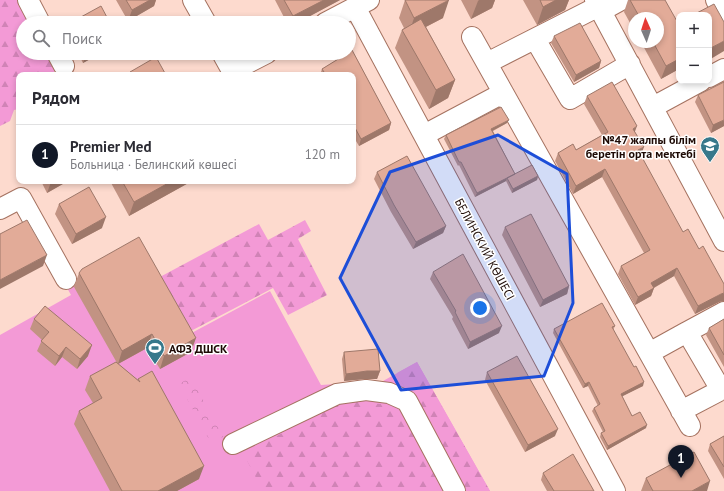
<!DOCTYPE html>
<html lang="ru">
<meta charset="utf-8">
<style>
:root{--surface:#fff;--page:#f2f2f3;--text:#2b2b33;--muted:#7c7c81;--line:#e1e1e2;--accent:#111827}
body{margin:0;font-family:"PT Sans",sans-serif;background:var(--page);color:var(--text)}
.controls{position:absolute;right:12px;top:12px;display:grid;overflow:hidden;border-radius:8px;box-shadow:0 2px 6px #0003}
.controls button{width:36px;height:36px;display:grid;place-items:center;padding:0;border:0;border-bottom:1px solid var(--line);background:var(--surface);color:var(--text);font:20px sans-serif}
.compass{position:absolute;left:628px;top:12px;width:36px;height:36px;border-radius:50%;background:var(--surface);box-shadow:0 2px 6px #0003;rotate:357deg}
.you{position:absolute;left:480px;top:308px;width:14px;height:14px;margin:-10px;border:3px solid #fff;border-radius:50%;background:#1a73e8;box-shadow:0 0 0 6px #1a73e833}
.badge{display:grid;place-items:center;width:26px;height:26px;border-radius:50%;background:var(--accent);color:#fff;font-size:13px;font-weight:700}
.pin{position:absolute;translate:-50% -33px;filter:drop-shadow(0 1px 2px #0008)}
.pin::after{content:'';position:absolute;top:21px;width:14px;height:12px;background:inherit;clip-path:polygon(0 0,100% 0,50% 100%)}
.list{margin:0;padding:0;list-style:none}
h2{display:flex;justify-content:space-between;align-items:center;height:52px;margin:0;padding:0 16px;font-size:17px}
h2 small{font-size:13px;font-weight:400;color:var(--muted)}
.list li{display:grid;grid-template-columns:26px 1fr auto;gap:12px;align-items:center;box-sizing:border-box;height:60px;padding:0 16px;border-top:1px solid var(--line)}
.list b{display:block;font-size:15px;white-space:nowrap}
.list p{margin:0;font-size:13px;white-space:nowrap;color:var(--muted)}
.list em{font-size:13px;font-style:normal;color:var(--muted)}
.icon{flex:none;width:22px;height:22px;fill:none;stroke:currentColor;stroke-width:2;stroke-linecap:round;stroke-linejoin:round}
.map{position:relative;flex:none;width:724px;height:491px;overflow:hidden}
.search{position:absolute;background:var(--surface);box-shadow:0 2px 6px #0003;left:16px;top:16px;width:340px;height:44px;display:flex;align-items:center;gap:10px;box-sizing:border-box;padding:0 14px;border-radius:22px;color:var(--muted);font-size:15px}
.panel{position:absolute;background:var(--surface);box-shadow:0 2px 6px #0003;left:16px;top:72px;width:340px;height:112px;border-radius:8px}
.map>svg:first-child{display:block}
.grass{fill:#f39ad6}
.forest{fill:url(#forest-firs)}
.park{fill:url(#park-crowns)}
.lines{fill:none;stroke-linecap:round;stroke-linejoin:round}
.minor-casing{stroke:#a57260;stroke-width:22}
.minor{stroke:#fff;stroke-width:20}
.wall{fill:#c29383}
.shaded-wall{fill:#9e786a}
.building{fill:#e2ab98;stroke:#9e786a}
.marked{fill:#1d4ed8;fill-opacity:0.2;stroke:#1d4ed8;stroke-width:3;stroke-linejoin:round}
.labels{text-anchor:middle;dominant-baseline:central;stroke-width:3;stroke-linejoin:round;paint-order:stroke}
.poi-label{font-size:12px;font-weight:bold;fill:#1d0a05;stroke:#fff;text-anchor:end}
.street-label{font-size:12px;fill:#1d0a05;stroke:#fff}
</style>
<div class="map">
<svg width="724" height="491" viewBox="0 0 724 491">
<defs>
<pattern id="forest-firs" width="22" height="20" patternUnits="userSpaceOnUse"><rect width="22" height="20" fill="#f39ad6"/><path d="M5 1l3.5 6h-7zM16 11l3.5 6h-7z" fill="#d083b6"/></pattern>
<pattern id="park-crowns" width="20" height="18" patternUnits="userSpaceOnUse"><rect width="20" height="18" fill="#f39ad6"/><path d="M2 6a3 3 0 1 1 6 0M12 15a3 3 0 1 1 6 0" fill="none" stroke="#d083b6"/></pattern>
</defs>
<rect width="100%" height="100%" fill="#fddace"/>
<path class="grass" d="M 137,246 L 186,336 L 270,291 L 321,385 L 383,381 L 417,362 L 490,491 L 0,491 L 0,335 L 71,295 L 66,286 Z"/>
<path class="forest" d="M 0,0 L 17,0 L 30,23 L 23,23 L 23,53 L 46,53 L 55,70 L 52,75 L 19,75 L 19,109 L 14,110 L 10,121 L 0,126 Z
M 305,220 L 311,231 L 298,239 L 327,295 L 288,315 L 273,288 L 187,333 L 158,278 L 259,224 L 268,240 Z
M 417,362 L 490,491 L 462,491 L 397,373 Z
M 345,401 L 404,406 L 450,491 L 263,491 L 243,453 Z"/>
<path class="park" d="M 191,377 L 223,437 L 211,443 L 179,384 Z"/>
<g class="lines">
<g class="minor-casing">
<path id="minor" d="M 28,0 L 40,23
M 193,0 L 206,23
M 595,0 L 724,241
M 716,0 L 724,14
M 355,7 L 615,491
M 601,11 L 621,0
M 325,23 L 369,0
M 472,37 L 690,426
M 535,39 L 570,99 L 630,64
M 57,53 L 64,66
M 222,53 L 232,71 L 267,53
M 487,63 L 599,6
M 709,77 L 724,69
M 653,107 L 701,81
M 424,135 L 503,93
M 0,209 L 21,198 L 66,279
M 724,312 L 687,332 L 721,390 L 724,388
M 649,353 L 687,332
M 681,411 L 721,390
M 233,444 L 337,394 L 366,390 L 389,393 L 407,401 L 455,491"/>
</g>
<use href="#minor" class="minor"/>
</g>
<path class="wall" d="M 116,0 L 156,0 L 154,6 L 128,21 Z
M 275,0 L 340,0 L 297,23 L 287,23 Z
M 405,0 L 443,18 L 426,27 L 455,80 L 448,98 L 429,109 L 395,48 L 402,30 L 404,28 L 399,18 Z
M 461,0 L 495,0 L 492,8 L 471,19 Z
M 523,0 L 569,0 L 565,10 L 537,25 Z
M 628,0 L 665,0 L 679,69 L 661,79 L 641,42 L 658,42 L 658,18 L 634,18 L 634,30 L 624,12 Z
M 554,36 L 601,61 L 599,68 L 574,82 L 551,43 Z
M 352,50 L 391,123 L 389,130 L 359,146 L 353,136 L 353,75 L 320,75 L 322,69 L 348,53 L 349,53 L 349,52 Z
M 78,53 L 101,53 L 83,63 Z
M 698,95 L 724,126 L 711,133 L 695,102 Z
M 587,96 L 635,132 L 640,155 L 719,302 L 695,314 L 674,276 L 654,288 L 651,296 L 635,305 L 618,274 L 621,266 L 644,253 L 602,177 L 573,194 L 555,161 L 558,153 L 576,150 L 602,135 L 584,104 Z
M 507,123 L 493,131 L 515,174 L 538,176 L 537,180 L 512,193 L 506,181 L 475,197 L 459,165 L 458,166 L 444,139 L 446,135 Z
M 377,172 L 446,226 L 443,233 L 413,249 L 391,212 L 374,179 Z
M 41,181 L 68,181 L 47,193 Z
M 110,181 L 192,181 L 129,216 Z
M 59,204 L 102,228 L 72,244 L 55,214 Z
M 505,227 L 569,286 L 567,294 L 540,307 L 502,235 Z
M 433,272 L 499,333 L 468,349 L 452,319 L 453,317 L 430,279 Z
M 79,273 L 191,352 L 160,369 L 147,348 L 118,364 L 138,380 L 138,379 L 199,479 L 177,491 L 110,491 L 74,424 L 79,411 L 93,403 L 85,390 L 90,376 L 117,363 L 74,287 Z
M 34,319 L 88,356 L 77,369 L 62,357 L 55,366 L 37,351 L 42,340 L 30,329 Z
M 724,319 L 724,367 L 706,335 L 709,328 Z
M 615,326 L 613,330 L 643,386 L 622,396 L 632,416 L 646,428 L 607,450 L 600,437 L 601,433 L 603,432 L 592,411 L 594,408 L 598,406 L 588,386 L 583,388 L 553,333 L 554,329 Z
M 344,352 L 380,371 L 377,379 L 365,379 L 344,381 L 342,359 Z
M 487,372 L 555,436 L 525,452 L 485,380 Z
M 724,436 L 724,479 L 708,451 L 710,444 Z
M 543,473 L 594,491 L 547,491 L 541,480 Z
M 646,478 L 707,491 L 641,491 Z"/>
<path class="shaded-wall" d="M 150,0 L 156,0 L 154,6 L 128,21 L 132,10 Z
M 324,0 L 340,0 L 297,23 L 291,23 L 293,16 Z
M 449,0 L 443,18 L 408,36 L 414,18 Z
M 479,0 L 495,0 L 492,8 L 471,19 L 478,1 Z
M 556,0 L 569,0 L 565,10 L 537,25 L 543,7 Z
M 724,41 L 724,51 L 709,60 L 709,49 Z
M 87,53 L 101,53 L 83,63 Z
M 679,59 L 679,69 L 661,79 L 666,66 Z
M 601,61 L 599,68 L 574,82 L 576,75 Z
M 455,80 L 448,98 L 429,109 L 436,90 Z
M 509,120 L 507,123 L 490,132 L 491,129 Z
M 724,120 L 724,126 L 711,133 L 713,125 Z
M 391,123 L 389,130 L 359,146 L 361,139 Z
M 637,126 L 634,134 L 633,129 Z
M 644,147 L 641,155 L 635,158 L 638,150 Z
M 605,169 L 602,177 L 573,194 L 576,186 Z
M 515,174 L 507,178 L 506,181 L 475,197 L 477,193 Z
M 538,176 L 537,180 L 512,193 L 513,189 Z
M 53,181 L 68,181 L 47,193 L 51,182 Z
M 172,181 L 192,181 L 129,216 L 134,202 Z
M 106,217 L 102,228 L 72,244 L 76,234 Z
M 446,226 L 443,233 L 413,249 L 416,242 Z
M 47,255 L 43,266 L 0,289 L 0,280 Z
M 677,268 L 674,276 L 648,291 L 651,283 Z
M 569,286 L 567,294 L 540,307 L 543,300 Z
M 654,288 L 651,296 L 635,305 L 638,297 Z
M 724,293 L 724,301 L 719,302 L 695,314 L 698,306 L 721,294 Z
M 502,326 L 499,333 L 468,349 L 470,342 Z
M 152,334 L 147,348 L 118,364 L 122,351 Z
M 196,338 L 191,352 L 160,369 L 164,356 Z
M 92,345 L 88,356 L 77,369 L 80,359 Z
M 66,347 L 62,357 L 55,366 L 59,356 Z
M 367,371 L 380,371 L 377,379 L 365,379 L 344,381 L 346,374 Z
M 589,382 L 588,386 L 583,388 L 585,384 Z
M 644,382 L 643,386 L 619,398 L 621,394 Z
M 647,425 L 646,428 L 607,450 L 608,446 Z
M 558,429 L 555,436 L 525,452 L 528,445 Z
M 204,466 L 199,479 L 177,491 L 158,491 Z
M 710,481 L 707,491 L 692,491 Z"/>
<path class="building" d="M 126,0 L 150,0 L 132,10 Z
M 284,0 L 324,0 L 293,16 Z
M 405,0 L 449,0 L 414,18 Z
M 540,0 L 556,0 L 543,7 Z
M 630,0 L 665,0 L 678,23 L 679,23 L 679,59 L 666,66 L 653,42 L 658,42 L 658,18 L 640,18 Z
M 714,4 L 724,22 L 724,41 L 709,49 L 709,15 L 693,15 Z
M 101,6 L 110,23 L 70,23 Z
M 421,19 L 455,80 L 436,90 L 402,30 Z
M 580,23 L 601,61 L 576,75 L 554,36 Z
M 352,50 L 391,123 L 361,139 L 353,124 L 353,75 L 326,75 L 322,69 L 348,53 L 349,53 L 349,52 Z
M 156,57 L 166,75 L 131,75 L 130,72 Z
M 612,82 L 637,126 L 633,129 L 644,147 L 638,150 L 683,232 L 688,229 L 699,249 L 703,246 L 724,284 L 724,293 L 721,294 L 698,306 L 677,268 L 651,283 L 654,288 L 638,297 L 621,266 L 650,250 L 605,169 L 576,186 L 558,153 L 573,144 L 576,150 L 608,132 L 587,96 Z
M 724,82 L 724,120 L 713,125 L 698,95 Z
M 501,107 L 509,120 L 491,129 L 515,174 L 477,193 L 461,162 L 459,162 L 446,135 Z
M 407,156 L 446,226 L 416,242 L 394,205 L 377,172 Z
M 532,165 L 538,176 L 513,189 L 507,178 Z
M 122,181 L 172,181 L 134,202 Z
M 89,187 L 106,217 L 76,234 L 59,204 Z
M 531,214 L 569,286 L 543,300 L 505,227 Z
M 27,220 L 47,255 L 0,280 L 0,234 Z
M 139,237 L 196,338 L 164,356 L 152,334 L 122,351 L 79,273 L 82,269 Z
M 463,254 L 502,326 L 470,342 L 455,312 L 456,311 L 433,272 Z
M 602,303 L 615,326 L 612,327 L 634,367 L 636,366 L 644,382 L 621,394 L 632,416 L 640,412 L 647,425 L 608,446 L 601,433 L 605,431 L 594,408 L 600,404 L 589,382 L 585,384 L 554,329 Z
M 45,306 L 92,345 L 80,359 L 66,347 L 59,356 L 41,341 L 49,332 L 34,319 Z
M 724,319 L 724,355 L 709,328 Z
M 378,349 L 380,371 L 367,371 L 346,374 L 344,352 Z
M 517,356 L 558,429 L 528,445 L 487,372 Z
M 116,362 L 140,382 L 138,379 L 152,371 L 204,466 L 158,491 L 122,491 L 79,411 L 102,398 L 90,376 Z
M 724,436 L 724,467 L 710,444 Z
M 694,452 L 710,481 L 692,491 L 653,491 L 646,478 Z
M 573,454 L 594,491 L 554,491 L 543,473 Z"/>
<path class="marked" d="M 498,135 L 567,174 L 573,303 L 544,376 L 401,390 L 340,278 L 390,172 Z"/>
<defs>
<g id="school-pin" transform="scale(1)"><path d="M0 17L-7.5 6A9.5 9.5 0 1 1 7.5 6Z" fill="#37788b" stroke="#fff"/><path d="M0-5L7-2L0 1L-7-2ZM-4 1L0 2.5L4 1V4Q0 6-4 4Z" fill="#fff"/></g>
<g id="stadium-pin" transform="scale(1)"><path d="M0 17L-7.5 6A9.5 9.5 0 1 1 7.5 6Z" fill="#37788b" stroke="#fff"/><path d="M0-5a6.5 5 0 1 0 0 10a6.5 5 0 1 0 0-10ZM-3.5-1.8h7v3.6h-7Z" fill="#fff"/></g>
</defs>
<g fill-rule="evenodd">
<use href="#school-pin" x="710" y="146"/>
<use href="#stadium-pin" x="155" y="348"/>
</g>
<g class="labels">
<g class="poi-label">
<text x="696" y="139">№47 жалпы білім<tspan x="696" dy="14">беретін орта мектебі</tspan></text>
<text x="169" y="348" text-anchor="start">АФЗ ДШСК</text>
</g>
<g class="street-label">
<text transform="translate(485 249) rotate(62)">БЕЛИНСКИЙ КӨШЕСІ</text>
</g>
</g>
</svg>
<div class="controls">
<button>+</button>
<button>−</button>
</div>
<svg class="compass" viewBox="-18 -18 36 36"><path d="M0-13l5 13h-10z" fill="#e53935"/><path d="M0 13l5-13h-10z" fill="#7c7c81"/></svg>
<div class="you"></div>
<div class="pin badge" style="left:681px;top:478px">1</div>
<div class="search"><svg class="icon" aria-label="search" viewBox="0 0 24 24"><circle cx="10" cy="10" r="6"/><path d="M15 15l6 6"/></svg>Поиск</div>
<section class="panel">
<h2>Рядом<small></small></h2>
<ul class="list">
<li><span class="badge">1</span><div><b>Premier Med</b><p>Больница · Белинский көшесі</p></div><em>120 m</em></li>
</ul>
</section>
</div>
